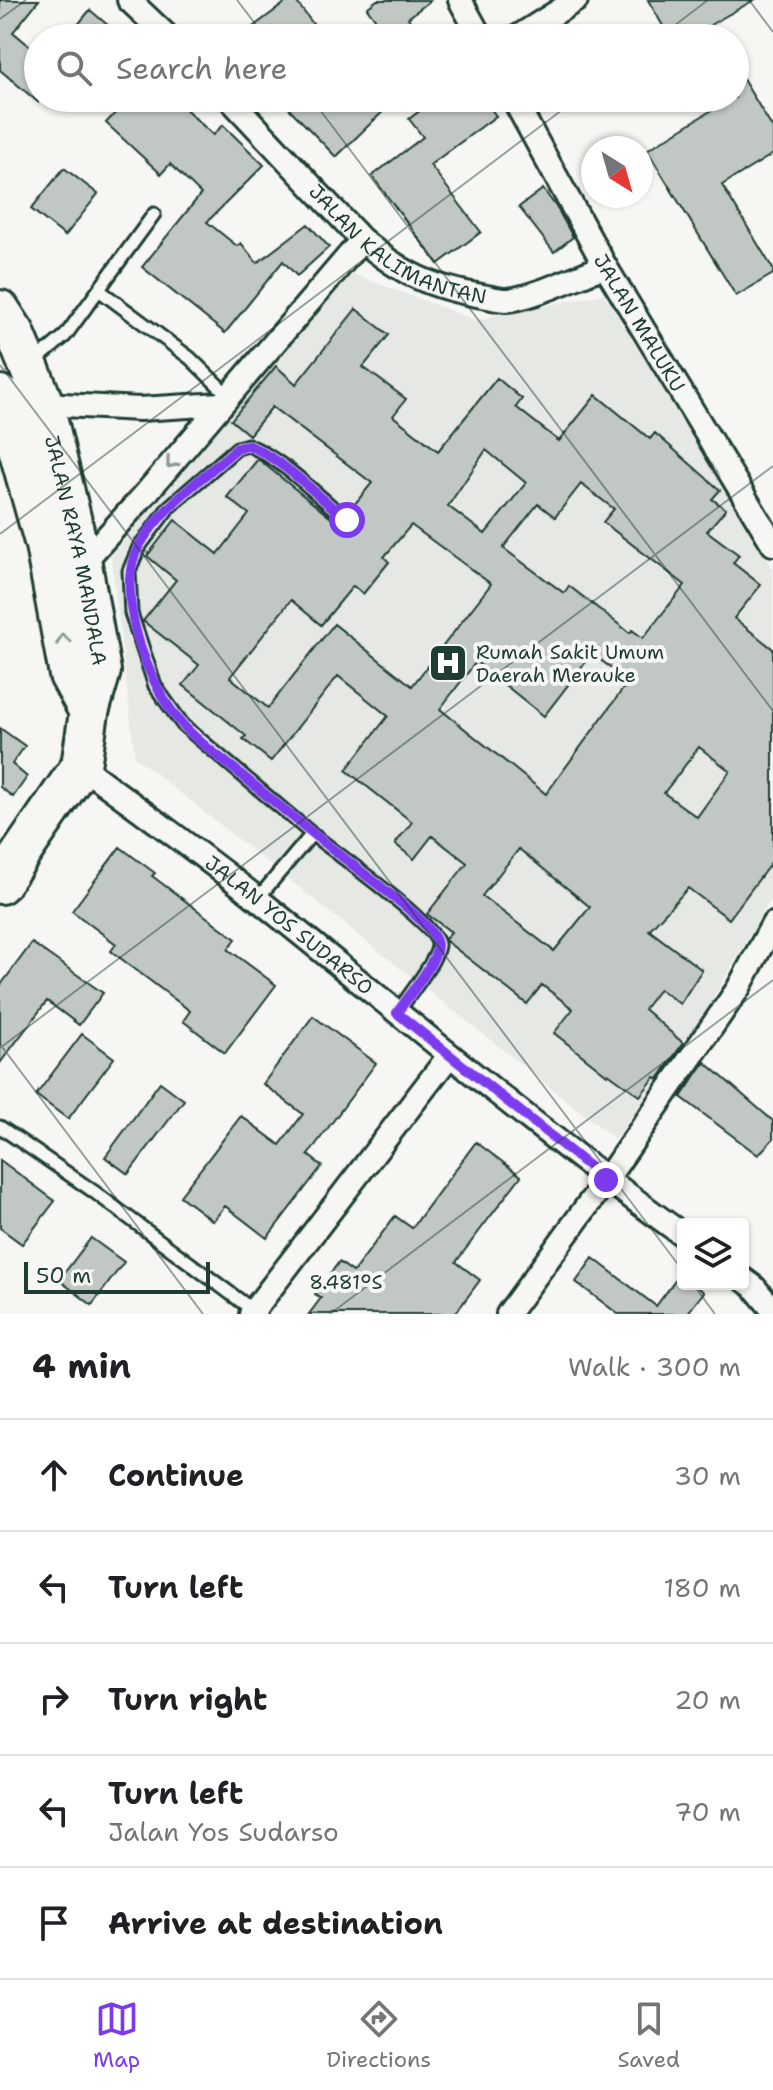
<!DOCTYPE html>
<meta charset="utf-8">
<style>
:root{--surface:#fff;--page:#f2f2f2;--text:#202124;--muted:#757577;--line:#e0e0e0;--accent:#7c3aed}
body{margin:0;font-family:"Shantell Sans",sans-serif;background:var(--page);color:var(--text)}
.controls{position:absolute;right:24px;bottom:24px;display:grid;overflow:hidden;border-radius:8px;box-shadow:0 2px 6px #0004}
.controls button{width:72px;height:72px;display:grid;place-items:center;padding:0;border:0;border-bottom:2px solid var(--line);background:var(--surface);color:var(--text);font:40px sans-serif}
.compass{position:absolute;left:581px;top:136px;width:72px;height:72px;border-radius:50%;background:var(--surface);box-shadow:0 2px 6px #0004;rotate:143deg}
.scale{position:absolute;left:24px;bottom:20px;width:186px;box-sizing:border-box;padding-left:8px;border:4px solid #1f3d34;border-top:0;font-size:22px;line-height:28px;white-space:nowrap;color:#1f3d34;-webkit-text-stroke:6px #f6f6f2;paint-order:stroke}
.stop{position:absolute;width:24px;height:24px;margin:-18px;border:6px solid #7c3aed;border-radius:50%;background:#fff}
.stop.end{background:#7c3aed;border-color:#fff;box-shadow:0 2px 8px #0008}
.list{margin:0;padding:0;list-style:none}
h2{display:flex;justify-content:space-between;align-items:center;height:104px;margin:0;padding:0 32px;font-size:34px}
h2 small{font-size:26px;font-weight:400;color:var(--muted)}
.list li{display:grid;grid-template-columns:52px 1fr auto;gap:24px;align-items:center;box-sizing:border-box;height:112px;padding:0 32px;border-top:2px solid var(--line)}
.list b{display:block;font-size:30px;white-space:nowrap}
.list p{margin:0;font-size:26px;white-space:nowrap;color:var(--muted)}
.list em{font-size:26px;font-style:normal;color:var(--muted)}
.icon{flex:none;width:44px;height:44px;fill:none;stroke:currentColor;stroke-width:2;stroke-linecap:round;stroke-linejoin:round}
.map{position:relative;flex:none;width:773px;height:1314px;overflow:hidden}
.search{position:absolute;background:var(--surface);box-shadow:0 2px 6px #0004;left:24px;right:24px;top:24px;height:88px;display:flex;align-items:center;gap:20px;box-sizing:border-box;padding:0 28px;border-radius:44px;color:var(--muted);font-size:30px}
.sheet{height:664px;background:var(--surface)}
nav{display:flex;justify-content:space-around;align-items:center;box-sizing:border-box;height:112px;border-top:2px solid var(--line);background:var(--surface);font-size:22px;color:var(--muted)}
nav a{display:grid;justify-items:center;gap:4px}
nav .on{color:var(--accent)}
.map>svg:first-child{display:block}
.built{fill:#e6e8e4}
.building{fill:#c1c8c3;stroke:#1f3d34;stroke-width:2;fill-rule:evenodd}
.lines{fill:none;stroke-linecap:round;stroke-linejoin:round}
.lane-casing{stroke:#1f3d34;stroke-width:17}
.street-casing{stroke:#1f3d34;stroke-width:28}
.highway-casing{stroke:#1f3d34;stroke-width:44}
.lane{stroke:#f6f6f2;stroke-width:11}
.street{stroke:#f6f6f2;stroke-width:22}
.highway{stroke:#f6f6f2;stroke-width:38}
.oneway{stroke:#8a9a93}
.route{stroke:#7c3aed;stroke-width:10}
.ticks{fill:none;stroke:#1f3d34;stroke-width:2;stroke-opacity:0.45}
.labels{text-anchor:middle;dominant-baseline:central;stroke-width:8;stroke-linejoin:round;paint-order:stroke}
.street-label{font-size:20px;fill:#1f3d34;stroke:#f6f6f2}
.poi-label{font-size:20px;fill:#1f3d34;stroke:#f6f6f2;text-anchor:start}
.ticks-label{font-size:20px;text-anchor:middle;fill:#1f3d34;stroke:#f6f6f2;stroke-width:8;stroke-linejoin:round;paint-order:stroke}
</style>
<div class="map">
<svg width="773" height="1314" viewBox="0 0 773 1314">
<rect width="100%" height="100%" fill="#f6f6f2"/>
<filter id="ink" filterUnits="userSpaceOnUse"><feTurbulence type="fractalNoise" baseFrequency=".0125" numOctaves="2"/><feDisplacementMap in="SourceGraphic" scale="16" xChannelSelector="R" yChannelSelector="G"/><feConvolveMatrix kernelMatrix="1 2 1 2 8 2 1 2 1" color-interpolation-filters="sRGB"/></filter>
<g filter="url(#ink)">
<path class="built" d="M 350,273 L 475,320 L 604,294 L 773,568 L 773,895 L 697,1026 L 615,1139 L 135,757 L 111,556 Z"/>
<path class="building" d="M 0,0 L 39,0 L 13,32 L 38,53 L 38,102 L 0,70 Z
M 289,0 L 295,0 L 313,24 L 294,38 L 238,38 Z
M 377,0 L 431,0 L 408,18 L 424,38 L 389,38 L 367,8 Z
M 648,0 L 754,0 L 710,25 L 718,38 L 670,38 Z
M 90,10 L 123,38 L 67,38 Z
M 735,66 L 773,129 L 773,154 L 722,185 L 773,269 L 773,274 L 736,296 L 647,150 L 712,110 L 704,98 L 735,98 Z
M 129,98 L 174,98 L 213,135 L 223,125 L 264,165 L 207,222 L 237,246 L 241,243 L 257,263 L 308,224 L 329,247 L 297,276 L 283,261 L 225,333 L 142,267 L 201,194 L 170,164 L 161,174 L 106,123 Z
M 279,98 L 397,98 L 336,157 Z
M 437,98 L 483,98 L 496,116 L 430,165 L 481,232 L 438,264 L 372,176 L 423,137 L 409,119 Z
M 64,168 L 98,194 L 65,236 L 31,209 Z
M 543,189 L 557,208 L 573,237 L 554,252 L 519,207 Z
M 356,309 L 389,335 L 363,367 L 406,399 L 393,416 L 438,451 L 497,378 L 522,399 L 516,407 L 559,441 L 596,395 L 650,439 L 655,433 L 720,490 L 712,499 L 726,509 L 707,531 L 739,555 L 733,563 L 761,585 L 734,618 L 773,649 L 773,860 L 729,919 L 688,888 L 649,930 L 702,970 L 680,1004 L 659,989 L 644,1009 L 683,1043 L 658,1079 L 655,1077 L 640,1096 L 608,1073 L 607,1075 L 554,1033 L 573,1009 L 542,985 L 527,1004 L 446,941 L 445,939 L 451,932 L 427,914 L 467,863 L 432,836 L 414,859 L 395,844 L 412,822 L 346,770 L 388,716 L 338,676 L 271,761 L 243,739 L 246,736 L 183,685 L 199,665 L 143,621 L 176,580 L 147,556 L 175,520 L 218,554 L 249,514 L 227,497 L 258,459 L 341,526 L 349,528 L 354,525 L 355,518 L 349,511 L 372,483 L 272,407 L 249,435 L 231,420 L 276,366 L 296,384 ZM 486,450 L 526,483 L 485,534 L 448,506 ZM 581,484 L 614,509 L 603,522 L 685,585 L 643,638 L 632,630 L 630,633 L 569,586 L 564,593 L 503,548 L 538,504 L 555,517 ZM 411,525 L 491,584 L 412,686 L 334,624 L 268,708 L 230,677 L 291,600 L 321,625 L 353,586 L 363,594 L 389,562 L 384,557 ZM 592,654 L 625,678 L 619,686 L 623,689 L 546,794 L 440,709 L 476,662 L 544,716 ZM 699,747 L 730,771 L 697,817 L 664,793 ZM 519,849 L 590,907 L 554,951 L 482,896 Z
M 0,728 L 25,746 L 12,764 L 27,777 L 13,797 L 0,787 Z
M 120,847 L 155,873 L 152,876 L 236,939 L 228,949 L 276,985 L 225,1053 L 183,1021 L 190,1011 L 111,951 L 116,944 L 72,911 Z
M 32,943 L 103,993 L 79,1025 L 47,1001 L 0,1063 L 0,986 Z
M 313,1016 L 376,1063 L 308,1155 L 322,1166 L 267,1238 L 225,1206 L 213,1221 L 180,1196 L 241,1116 L 280,1145 L 303,1114 L 263,1084 Z
M 82,1034 L 114,1058 L 68,1119 L 36,1095 Z
M 705,1062 L 773,1121 L 773,1139 L 758,1155 L 681,1097 Z
M 160,1082 L 184,1100 L 128,1174 L 105,1157 Z
M 476,1142 L 521,1176 L 456,1262 L 480,1280 L 455,1314 L 309,1314 L 321,1298 L 315,1294 L 339,1262 L 353,1272 L 395,1216 L 412,1228 Z
M 0,1160 L 55,1201 L 22,1244 L 0,1228 Z
M 91,1238 L 124,1262 L 92,1305 L 59,1280 Z
M 593,1258 L 656,1306 L 680,1274 L 683,1276 L 683,1284 L 693,1284 L 704,1292 L 687,1314 L 618,1314 L 576,1282 Z"/>
<g class="lines">
<g class="lane-casing">
<path id="lane" d="M 99,290 L 190,358 L 228,395
M 33,363 L 65,336 L 154,214
M 312,834 C 332,850 436,924 438,944 C 439,958 406,999 397,1013
M 258,898 L 312,834 L 183,725 L 155,686 L 131,613 L 129,571 L 139,547 L 169,507 L 237,448 L 248,445 C 282,459 318,496 347,520
M 0,1127 L 93,1191 L 254,1311"/>
</g>
<g class="street-casing">
<g id="street">
<path d="M 129,0 L 169,38"/>
<path d="M 460,0 L 481,38"/>
<path d="M 516,38 L 576,0"/>
<path id="s1" d="M 229,98 L 362,240 C 402,274 430,287 482,296 C 489,297 498,300 506,300 C 530,299 580,275 605,266"/>
<path id="s2" d="M 513,98 L 605,266 L 773,544"/>
<path d="M 44,404 L 140,409 L 221,404"/>
<path d="M 82,564 L 147,492 L 362,240"/>
<path id="s3" d="M 81,766 C 141,811 202,854 260,901 C 400,1013 537,1130 683,1235"/>
<path d="M 743,1279 L 754,1287 L 773,1310"/>
<path d="M 251,1314 L 449,1056"/>
<path d="M 508,1314 L 606,1180 L 738,989 L 773,924"/>
</g>
</g>
<g class="highway-casing">
<g id="highway">
<path id="s4" d="M 0,310 L 15,333 L 44,404 L 82,564 L 101,671 L 89,712 L 81,766 L 0,884"/>
<path d="M 0,395 L 8,413 L 45,545 L 69,675 L 89,712"/>
</g>
</g>
<use href="#lane" class="lane"/>
<use href="#street" class="street"/>
<use href="#highway" class="highway"/>
</g>
<defs><path id="oneway-chevron" d="M-2-3.5L2.5 0L-2 3.5" fill="none" stroke-width="1.6" stroke-linecap="round" stroke-linejoin="round" transform="scale(2)"/></defs>
<g class="oneway">
<use href="#oneway-chevron" transform="translate(171 463) rotate(130)"/>
<use href="#oneway-chevron" transform="translate(63 639) rotate(-100)"/>
</g>
</g>
<g class="lines" filter="url(#ink)">
<path class="route" d="M 347,520 C 317,495 283,460 248,445 L 237,448 C 203,478 162,506 139,546 C 112,592 149,689 183,725 C 199,743 220,757 238,772 C 285,811 331,849 380,886 C 393,897 438,929 437,946 C 437,962 407,998 397,1013 L 606,1180"/>
</g>
<path class="ticks" d="M 237,0 L 266,38M 749,0 L 773,32M 0,19 L 26,0M 658,38 L 708,0M 311,98 L 773,711M 0,365 L 683,1271M 0,534 L 578,98M 0,1044 L 203,1314M 0,1048 L 773,466M 693,1284 L 715,1314M 330,1314 L 773,980"/>
<defs>
<g id="hospital-square" transform="scale(2)"><rect x="-9" y="-9" width="18" height="18" rx="4" fill="#1f3d34" stroke="#f6f6f2"/><path d="M-5-5h3v3.5h4V-5h3V5h-3V1.5h-4V5h-3Z" fill="#fff"/></g>
</defs>
<g fill-rule="evenodd">
<use href="#hospital-square" x="448" y="663"/>
</g>
<g class="labels">
<g class="street-label">
<text stroke="none"><textPath href="#s1" startOffset="228">JALAN KALIMANTAN</textPath></text>
<text stroke="none"><textPath href="#s2" startOffset="258">JALAN MALUKU</textPath></text>
<text stroke="none"><textPath href="#s4" startOffset="254">JALAN RAYA MANDALA</textPath></text>
<text stroke="none"><textPath href="#s3" startOffset="262">JALAN YOS SUDARSO</textPath></text>
</g>
<g class="poi-label">
<text x="476" y="652">Rumah Sakit Umum<tspan x="476" dy="23">Daerah Merauke</tspan></text>
</g>
</g>
<g class="ticks-label">
<text x="346" y="1289">8.481°S</text>
</g>
</svg>
<div class="controls">
<button><svg class="icon" aria-label="layers" viewBox="0 0 24 24"><path d="M12 4l9 5-9 5-9-5zM3 14l9 5 9-5"/></svg></button>
</div>
<svg class="compass" viewBox="-18 -18 36 36"><path d="M0-13l5 13h-10z" fill="#e53935"/><path d="M0 13l5-13h-10z" fill="#757577"/></svg>
<div class="scale">50 m</div>
<div class="stop" style="left:347px;top:520px"></div>
<div class="stop end" style="left:606px;top:1180px"></div>
<div class="search"><svg class="icon" aria-label="search" viewBox="0 0 24 24"><circle cx="10" cy="10" r="6"/><path d="M15 15l6 6"/></svg>Search here</div>
</div>
<section class="sheet">
<h2>4 min<small>Walk · 300 m</small></h2>
<ul class="list">
<li><svg class="icon" aria-label="ahead" viewBox="0 0 24 24"><path d="M12 20V5M6 11l6-6 6 6"/></svg><div><b>Continue</b></div><em>30 m</em></li>
<li><svg class="icon" aria-label="left" viewBox="0 0 24 24"><path d="M17 20v-9H6M10 6l-5 5 5 5"/></svg><div><b>Turn left</b></div><em>180 m</em></li>
<li><svg class="icon" aria-label="right" viewBox="0 0 24 24"><path d="M7 20v-9h11M14 6l5 5-5 5"/></svg><div><b>Turn right</b></div><em>20 m</em></li>
<li><svg class="icon" aria-label="left" viewBox="0 0 24 24"><path d="M17 20v-9H6M10 6l-5 5 5 5"/></svg><div><b>Turn left</b><p>Jalan Yos Sudarso</p></div><em>70 m</em></li>
<li><svg class="icon" aria-label="arrive" viewBox="0 0 24 24"><path d="M6 21V4h12l-3 4 3 4H6"/></svg><div><b>Arrive at destination</b></div></li>
</ul>
</section>
<nav>
<a class="on"><svg class="icon" aria-label="map" viewBox="0 0 24 24"><path d="M3 6l6-2 6 2 6-2v14l-6 2-6-2-6 2zM9 4v14M15 6v14"/></svg>Map</a>
<a><svg class="icon" aria-label="directions" viewBox="0 0 24 24"><path d="M12 3l9 9-9 9-9-9zM9 14v-3h6M13 9l2 2-2 2"/></svg>Directions</a>
<a><svg class="icon" aria-label="saved" viewBox="0 0 24 24"><path d="M7 4h10v16l-5-4-5 4z"/></svg>Saved</a>
</nav>
